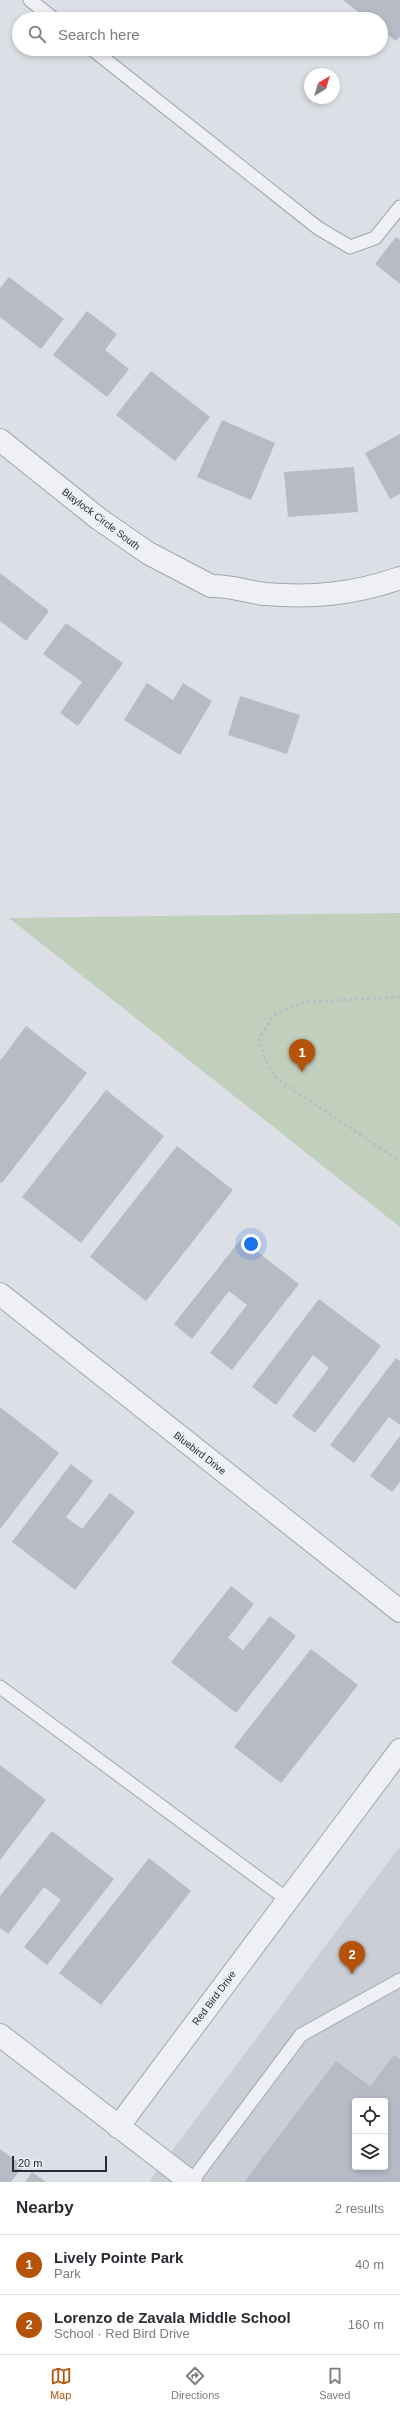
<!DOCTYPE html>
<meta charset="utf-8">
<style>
:root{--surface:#fff;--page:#f2f2f3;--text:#2b2b33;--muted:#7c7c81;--line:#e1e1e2;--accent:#b45309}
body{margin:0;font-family:Arial,sans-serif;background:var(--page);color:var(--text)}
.controls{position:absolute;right:12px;bottom:12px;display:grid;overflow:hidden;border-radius:4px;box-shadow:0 2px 6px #0003}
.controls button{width:36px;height:36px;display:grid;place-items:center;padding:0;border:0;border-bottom:1px solid var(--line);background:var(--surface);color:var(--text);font:20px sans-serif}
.compass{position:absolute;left:304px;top:68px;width:36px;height:36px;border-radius:50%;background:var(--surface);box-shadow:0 2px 6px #0003;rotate:38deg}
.scale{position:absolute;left:12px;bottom:10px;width:95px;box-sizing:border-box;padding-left:4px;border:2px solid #272d3a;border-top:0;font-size:11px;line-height:14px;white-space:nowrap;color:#272d3a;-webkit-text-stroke:3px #ebeef3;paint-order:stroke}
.you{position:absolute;left:251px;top:1244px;width:14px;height:14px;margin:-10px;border:3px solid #fff;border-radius:50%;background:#1a73e8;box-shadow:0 0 0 6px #1a73e833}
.badge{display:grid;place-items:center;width:26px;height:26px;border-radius:50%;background:var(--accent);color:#fff;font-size:13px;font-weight:700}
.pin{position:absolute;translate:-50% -33px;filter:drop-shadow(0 1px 2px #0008)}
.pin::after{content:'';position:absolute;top:21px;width:14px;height:12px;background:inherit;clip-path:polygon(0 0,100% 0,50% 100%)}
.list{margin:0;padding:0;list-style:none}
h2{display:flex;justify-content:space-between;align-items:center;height:52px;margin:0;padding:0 16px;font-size:17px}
h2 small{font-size:13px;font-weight:400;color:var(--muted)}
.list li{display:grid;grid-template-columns:26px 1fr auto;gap:12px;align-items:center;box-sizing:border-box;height:60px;padding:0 16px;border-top:1px solid var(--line)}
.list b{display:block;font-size:15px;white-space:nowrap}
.list p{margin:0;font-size:13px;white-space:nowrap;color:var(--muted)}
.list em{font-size:13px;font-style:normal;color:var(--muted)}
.icon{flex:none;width:22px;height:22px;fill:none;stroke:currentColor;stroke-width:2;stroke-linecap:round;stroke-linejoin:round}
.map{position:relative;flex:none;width:400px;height:2182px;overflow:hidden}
.search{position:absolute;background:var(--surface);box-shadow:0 2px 6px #0003;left:12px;right:12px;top:12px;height:44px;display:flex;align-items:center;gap:10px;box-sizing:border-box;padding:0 14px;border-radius:22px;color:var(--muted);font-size:15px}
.sheet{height:172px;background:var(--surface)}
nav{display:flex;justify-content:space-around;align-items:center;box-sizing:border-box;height:56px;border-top:1px solid var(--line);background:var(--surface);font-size:11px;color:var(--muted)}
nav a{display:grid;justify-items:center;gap:2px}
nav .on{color:var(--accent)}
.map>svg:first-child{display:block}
.built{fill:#caced6;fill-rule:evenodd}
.green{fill:#c1cfbd}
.building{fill:#b6bbc5;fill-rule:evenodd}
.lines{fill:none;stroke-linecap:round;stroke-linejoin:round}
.service-casing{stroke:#a2a6ae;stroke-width:15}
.minor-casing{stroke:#a2a6ae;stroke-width:24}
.path{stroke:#babdc4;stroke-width:2.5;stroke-dasharray:3 3;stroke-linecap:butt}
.service{stroke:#eef0f4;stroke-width:13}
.minor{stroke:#eef0f4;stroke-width:22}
.labels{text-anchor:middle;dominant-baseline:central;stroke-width:3;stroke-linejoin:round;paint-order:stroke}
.street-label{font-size:10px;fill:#272d3a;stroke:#ebeef3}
</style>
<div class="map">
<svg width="400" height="2182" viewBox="0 0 400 2182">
<rect width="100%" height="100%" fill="#dcdfe5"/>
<path class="built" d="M 400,1846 L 400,2182 L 149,2182 ZM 355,2101 L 385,2101 L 385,2167 L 355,2167 Z"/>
<path class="green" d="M 400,913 L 400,1227 L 9,918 Z"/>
<path class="building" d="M 343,0 L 400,0 L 400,36 L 396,41 L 381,30 L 381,19 L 367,19 Z
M 396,237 L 400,240 L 400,284 L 375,264 Z
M 9,277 L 64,319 L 41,349 L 0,317 L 0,288 Z
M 87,311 L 117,334 L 105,350 L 129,369 L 107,397 L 53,355 Z
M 151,371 L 210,417 L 175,461 L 116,415 Z
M 222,420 L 275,443 L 251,500 L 197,477 Z
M 400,434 L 400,494 L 390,499 L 365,453 Z
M 354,467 L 358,512 L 288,517 L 284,472 Z
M 0,573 L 49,611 L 26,641 L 0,621 Z
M 66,623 L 123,663 L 78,726 L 60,713 L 82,682 L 43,654 Z
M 147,683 L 173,700 L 183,683 L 212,701 L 180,755 L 124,720 Z
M 240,696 L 300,715 L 287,754 L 228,735 Z
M 26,1026 L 87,1073 L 2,1183 L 0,1182 L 0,1061 Z
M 106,1090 L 164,1136 L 81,1243 L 22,1197 Z
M 177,1146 L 233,1190 L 146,1301 L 90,1257 Z
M 241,1239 L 299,1284 L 232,1370 L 210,1353 L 247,1305 L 229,1291 L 192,1339 L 174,1324 Z
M 319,1299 L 381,1346 L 315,1433 L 292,1416 L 329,1368 L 313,1355 L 276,1405 L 252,1387 Z
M 396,1358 L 400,1361 L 400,1425 L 389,1417 L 354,1463 L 330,1445 Z
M 0,1407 L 59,1453 L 0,1529 Z
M 400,1436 L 400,1482 L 392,1492 L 370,1476 Z
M 71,1464 L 93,1481 L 66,1517 L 82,1529 L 110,1493 L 135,1512 L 75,1590 L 12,1542 Z
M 231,1586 L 254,1604 L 228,1638 L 243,1650 L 270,1616 L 296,1636 L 236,1713 L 171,1662 Z
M 311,1649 L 358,1685 L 281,1783 L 234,1747 Z
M 0,1765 L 46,1800 L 0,1860 Z
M 52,1831 L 114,1879 L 47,1965 L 24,1947 L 61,1900 L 44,1887 L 8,1934 L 0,1928 L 0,1896 Z
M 149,1858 L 191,1891 L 101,2005 L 59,1973 Z
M 394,2055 L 400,2059 L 400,2182 L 244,2182 L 336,2061 L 370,2086 ZM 355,2101 L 385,2101 L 385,2167 L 355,2167 Z
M 0,2149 L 23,2166 L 11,2182 L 0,2182 Z
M 32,2172 L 46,2182 L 25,2182 Z"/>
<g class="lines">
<g class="service-casing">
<path id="service" d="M 30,0 L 54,19
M 92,49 L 318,228 L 350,247 L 375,238 L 400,207
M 0,1687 L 288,1900
M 191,2182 L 301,2035 L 400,1980"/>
</g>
<g class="minor-casing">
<path id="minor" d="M 0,440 L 99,519 L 148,553 L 211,586 C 229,585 247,592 265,594 C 313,598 354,594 400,578
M 0,1294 L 400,1611
M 0,2035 L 191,2182
M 118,2127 L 400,1750"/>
</g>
<path class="path" d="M 400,997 L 304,1002 L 274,1015 L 259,1039 L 265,1059 L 277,1079 L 400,1161"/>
<use href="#service" class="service"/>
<use href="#minor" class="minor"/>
</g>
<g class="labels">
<g class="street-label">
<text transform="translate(101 519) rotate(37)">Blaylock Circle South</text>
<text transform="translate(200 1453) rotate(38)">Bluebird Drive</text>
<text transform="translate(214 1998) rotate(-53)">Red Bird Drive</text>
</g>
</g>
</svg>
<div class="controls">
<button><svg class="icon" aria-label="locate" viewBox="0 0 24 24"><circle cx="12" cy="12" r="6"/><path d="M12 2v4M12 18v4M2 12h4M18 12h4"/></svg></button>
<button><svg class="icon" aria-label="layers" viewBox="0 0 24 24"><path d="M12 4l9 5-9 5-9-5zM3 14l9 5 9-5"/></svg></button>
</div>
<svg class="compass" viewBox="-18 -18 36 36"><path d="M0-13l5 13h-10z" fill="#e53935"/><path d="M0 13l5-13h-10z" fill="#7c7c81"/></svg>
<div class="scale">20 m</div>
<div class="you"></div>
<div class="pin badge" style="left:302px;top:1072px">1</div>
<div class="pin badge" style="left:352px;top:1974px">2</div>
<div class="search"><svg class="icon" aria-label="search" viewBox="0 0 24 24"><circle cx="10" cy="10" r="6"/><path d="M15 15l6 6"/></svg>Search here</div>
</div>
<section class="sheet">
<h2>Nearby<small>2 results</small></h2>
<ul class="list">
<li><span class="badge">1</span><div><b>Lively Pointe Park</b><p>Park</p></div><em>40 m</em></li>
<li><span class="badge">2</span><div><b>Lorenzo de Zavala Middle School</b><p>School · Red Bird Drive</p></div><em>160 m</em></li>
</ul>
</section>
<nav>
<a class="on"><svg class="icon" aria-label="map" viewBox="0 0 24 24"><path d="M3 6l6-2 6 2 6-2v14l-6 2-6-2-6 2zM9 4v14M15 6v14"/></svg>Map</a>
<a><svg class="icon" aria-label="directions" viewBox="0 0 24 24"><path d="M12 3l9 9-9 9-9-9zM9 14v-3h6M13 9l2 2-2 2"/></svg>Directions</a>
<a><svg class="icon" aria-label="saved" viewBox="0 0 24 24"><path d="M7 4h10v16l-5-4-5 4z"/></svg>Saved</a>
</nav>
